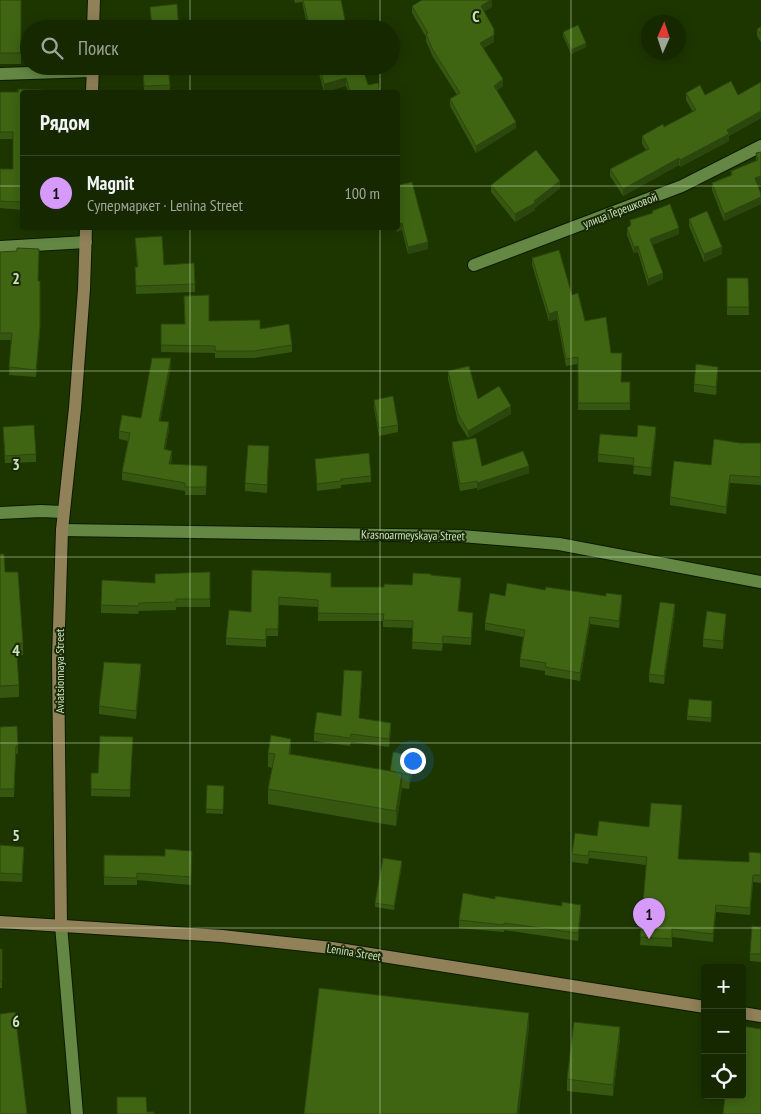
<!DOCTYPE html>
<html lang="ru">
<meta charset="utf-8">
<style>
:root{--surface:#162800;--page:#1f300a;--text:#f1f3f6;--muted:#9ea699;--line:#354422;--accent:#d69bfa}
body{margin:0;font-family:"PT Sans Narrow",sans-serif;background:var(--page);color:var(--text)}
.controls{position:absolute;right:15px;bottom:15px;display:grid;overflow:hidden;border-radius:5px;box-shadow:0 2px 12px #0003}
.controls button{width:45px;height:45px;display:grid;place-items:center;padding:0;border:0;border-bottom:1px solid var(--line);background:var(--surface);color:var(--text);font:25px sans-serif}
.compass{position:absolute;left:641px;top:15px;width:45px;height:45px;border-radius:50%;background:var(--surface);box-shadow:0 2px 12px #0003;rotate:3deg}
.you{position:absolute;left:412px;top:760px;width:18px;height:18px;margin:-12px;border:4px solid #fff;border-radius:50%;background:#1a73e8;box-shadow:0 0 0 8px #1a73e833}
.badge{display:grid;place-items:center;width:32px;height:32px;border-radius:50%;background:var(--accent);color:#111;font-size:16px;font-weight:700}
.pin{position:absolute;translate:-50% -41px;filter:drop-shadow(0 1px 2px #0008)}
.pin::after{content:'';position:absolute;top:26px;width:18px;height:15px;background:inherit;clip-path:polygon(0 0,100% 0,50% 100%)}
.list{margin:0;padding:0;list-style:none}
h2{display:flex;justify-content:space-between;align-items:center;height:65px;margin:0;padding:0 20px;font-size:21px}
h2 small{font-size:16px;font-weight:400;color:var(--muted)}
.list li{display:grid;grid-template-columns:32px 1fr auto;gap:15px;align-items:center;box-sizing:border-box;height:75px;padding:0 20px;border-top:1px solid var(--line)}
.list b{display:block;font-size:19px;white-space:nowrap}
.list p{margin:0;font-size:16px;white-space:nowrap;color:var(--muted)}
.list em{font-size:16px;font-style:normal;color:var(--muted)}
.icon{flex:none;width:28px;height:28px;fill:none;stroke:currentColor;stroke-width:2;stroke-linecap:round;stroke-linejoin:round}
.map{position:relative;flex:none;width:761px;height:1114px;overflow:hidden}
.search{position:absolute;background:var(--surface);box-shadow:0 2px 12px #0003;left:20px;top:20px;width:380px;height:55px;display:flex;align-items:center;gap:12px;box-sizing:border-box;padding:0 18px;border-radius:28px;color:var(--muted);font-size:19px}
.panel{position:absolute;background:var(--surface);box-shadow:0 2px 12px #0003;left:20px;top:90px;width:380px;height:140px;border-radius:5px}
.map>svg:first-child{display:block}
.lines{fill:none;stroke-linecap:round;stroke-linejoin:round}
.minor-casing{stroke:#0b1b00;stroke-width:14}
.tertiary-casing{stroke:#0b1b00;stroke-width:14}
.secondary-casing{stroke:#0b1b00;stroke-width:14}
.minor{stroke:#648743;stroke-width:12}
.tertiary{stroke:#648743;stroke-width:12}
.secondary{stroke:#908158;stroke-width:12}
.wall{fill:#365710}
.shaded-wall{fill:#2c470d}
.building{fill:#3f6513;stroke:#2c470d}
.grid{fill:none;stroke:#cde1be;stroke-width:1;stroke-opacity:0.55}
.labels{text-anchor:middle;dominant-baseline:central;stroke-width:4;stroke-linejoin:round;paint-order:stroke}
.street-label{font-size:12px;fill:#cde1be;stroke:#182a06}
.grid-label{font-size:16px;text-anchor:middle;font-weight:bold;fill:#cde1be;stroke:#182a06;stroke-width:4;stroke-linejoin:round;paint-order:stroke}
</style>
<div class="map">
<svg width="761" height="1114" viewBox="0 0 761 1114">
<rect width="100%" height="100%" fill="#1d3600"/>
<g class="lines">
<g class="minor-casing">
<path id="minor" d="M 0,74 L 92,71
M 0,247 L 86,242
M 474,265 L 682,186 L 761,146"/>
</g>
<g class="tertiary-casing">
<path id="tertiary" d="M 0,513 L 41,511 L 63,512
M 62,530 L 461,536 L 559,544 L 761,582
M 61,925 L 77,1114"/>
</g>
<g class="secondary-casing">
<path id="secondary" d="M 93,29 L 94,0
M 92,92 L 93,66
M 0,922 L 222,936 L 332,948 L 705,1007
M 61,925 L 58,659 L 62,530 L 75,408 L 84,289 L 86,228
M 742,1013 L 761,1016"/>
</g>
<use href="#minor" class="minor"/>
<use href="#tertiary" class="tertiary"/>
<use href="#secondary" class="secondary"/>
</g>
<path class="wall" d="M 0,0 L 21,0 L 21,64 L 0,64 Z
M 294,0 L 341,0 L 346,25 L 352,29 L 308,29 L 302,2 L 295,3 Z
M 412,6 L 492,7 L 484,11 L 494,42 L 483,48 L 503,86 L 497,90 L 516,128 L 476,153 L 450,106 L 450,99 L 457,95 L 433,57 L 426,41 L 426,37 L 412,13 Z
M 761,27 L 761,42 L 757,36 L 757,29 Z
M 563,32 L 586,47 L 571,54 L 563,36 Z
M 143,66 L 170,85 L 170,92 L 144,92 Z
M 317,66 L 362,66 L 368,85 L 380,92 L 348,92 L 346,86 L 324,92 Z
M 761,82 L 761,118 L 729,136 L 729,141 L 680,167 L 679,165 L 623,196 L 610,176 L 610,169 L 646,150 L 642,144 L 642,136 L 664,127 L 693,112 L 686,100 L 686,93 L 705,95 L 738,95 Z
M 0,92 L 22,92 L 22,210 L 0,208 L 0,169 L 13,169 L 13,139 L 0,139 Z
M 761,152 L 761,184 L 758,185 L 761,194 L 761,204 L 724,221 L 712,190 L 712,183 L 731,175 L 731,171 L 756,161 L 756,153 Z
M 398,185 L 428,249 L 408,254 L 402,230 L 397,232 L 396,228 L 398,228 Z
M 491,185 L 560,188 L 535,208 L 535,210 L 515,222 L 491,192 Z
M 652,211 L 679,234 L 652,245 L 663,279 L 648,286 L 638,252 L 634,253 L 627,235 L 627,228 L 630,226 L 630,220 L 652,214 Z
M 689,219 L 722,254 L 704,262 L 689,226 Z
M 135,238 L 164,265 L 195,284 L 195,292 L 136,294 L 135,267 L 137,267 Z
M 0,252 L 38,281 L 40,333 L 36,377 L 9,375 L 11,340 L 0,340 Z
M 532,258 L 572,295 L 585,321 L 611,353 L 621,382 L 630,382 L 630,410 L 578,410 L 578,364 L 566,366 L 557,319 L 549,321 L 532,265 Z
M 727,278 L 748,278 L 749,315 L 727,315 Z
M 209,321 L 260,329 L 292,345 L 292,352 L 254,358 L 215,358 L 215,353 L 161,352 L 161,324 L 185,324 Z
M 171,366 L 160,421 L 169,430 L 165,449 L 172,458 L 171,464 L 207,466 L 206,495 L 185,495 L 185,491 L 122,480 L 122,472 L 128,441 L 119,439 L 119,431 L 141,418 Z
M 448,371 L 478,399 L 511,414 L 468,438 L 458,422 L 448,379 Z
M 718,375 L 716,395 L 694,392 L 694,384 Z
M 374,400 L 398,425 L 398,432 L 379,436 L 374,408 Z
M 3,427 L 36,454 L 36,462 L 5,463 Z
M 656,435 L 651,476 L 633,474 L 634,465 L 598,462 L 598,454 L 637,437 Z
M 452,442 L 482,466 L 529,473 L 477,490 L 477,488 L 460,491 L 452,449 Z
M 740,443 L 761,443 L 761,485 L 730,483 L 726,514 L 670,505 L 670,497 Z
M 269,454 L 267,493 L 245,491 L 245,483 Z
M 315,459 L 371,476 L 371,482 L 341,485 L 341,488 L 317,491 Z
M 0,554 L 23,643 L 23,655 L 17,655 L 19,685 L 19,697 L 0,698 Z
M 252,570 L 331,587 L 384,587 L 412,585 L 431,575 L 461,585 L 458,611 L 473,620 L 471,645 L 443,643 L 442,651 L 412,649 L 413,628 L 383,627 L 383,621 L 318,621 L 318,607 L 279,605 L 278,636 L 266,636 L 266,647 L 226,645 L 226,638 L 251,612 Z
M 210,572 L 210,607 L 176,607 L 176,610 L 139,611 L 138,614 L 101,613 L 101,605 L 155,583 Z
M 545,590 L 622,602 L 619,628 L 590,624 L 580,681 L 545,675 L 545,671 L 520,667 L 520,659 L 523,637 L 485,630 L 485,623 L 505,596 Z
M 675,612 L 664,684 L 649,682 L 649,674 Z
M 726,621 L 723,649 L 703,647 L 703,639 Z
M 141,672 L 136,719 L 99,714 L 99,706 Z
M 362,679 L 359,718 L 391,731 L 389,747 L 351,742 L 350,746 L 314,741 L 314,733 L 341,716 Z
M 712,705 L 711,722 L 687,720 L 687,716 Z
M 17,726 L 18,754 L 16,754 L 14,797 L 0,797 L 0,727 Z
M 133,737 L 130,797 L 91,796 L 91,789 L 98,773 Z
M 268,753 L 291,754 L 390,771 L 413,770 L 409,789 L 402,788 L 396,826 L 268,804 L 268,789 L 272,768 L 268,767 Z
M 207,785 L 224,786 L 223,814 L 206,813 Z
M 682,813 L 678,859 L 749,862 L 761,853 L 761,883 L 753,882 L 750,915 L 716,912 L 713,942 L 672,937 L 672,947 L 640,945 L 646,865 L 589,858 L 588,864 L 572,862 L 572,854 L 597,836 L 649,827 Z
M 0,845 L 24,854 L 22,882 L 0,881 Z
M 104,855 L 192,859 L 191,885 L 137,880 L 137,885 L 104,885 Z
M 402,865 L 394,910 L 375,907 L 375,903 Z
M 495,899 L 581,913 L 578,941 L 504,930 L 504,932 L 459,928 L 459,920 Z
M 761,927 L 761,962 L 750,961 L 750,954 Z
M 0,949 L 2,949 L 2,988 L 0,988 Z
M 620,1039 L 613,1096 L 567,1091 L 567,1079 Z"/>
<path class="shaded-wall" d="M 492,0 L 492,7 L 481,13 L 481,6 Z
M 494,35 L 494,42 L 480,49 L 480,43 Z
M 586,43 L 586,47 L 571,54 L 571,50 Z
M 346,78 L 346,86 L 324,92 L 324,84 Z
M 503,79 L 503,86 L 494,92 L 494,86 Z
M 761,111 L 761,118 L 729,136 L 729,141 L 680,167 L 680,160 L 727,130 Z
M 516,122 L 516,128 L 476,153 L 476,146 Z
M 679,158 L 679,165 L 623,196 L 623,189 Z
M 761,176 L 761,184 L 755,186 L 755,178 Z
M 560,181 L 560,188 L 535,208 L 535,210 L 515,222 L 515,214 L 534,201 Z
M 761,197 L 761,204 L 724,221 L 724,214 Z
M 402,223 L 402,230 L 397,232 L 398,224 Z
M 679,228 L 679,234 L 650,246 L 650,239 Z
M 428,242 L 428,249 L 408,254 L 408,247 Z
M 638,246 L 638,252 L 634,253 L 634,247 Z
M 722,247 L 722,254 L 704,262 L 704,254 Z
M 663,273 L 663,279 L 648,286 L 648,279 Z
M 40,281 L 40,333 L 36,377 L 36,370 Z
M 557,311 L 557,319 L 549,321 L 549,314 Z
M 171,358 L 171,366 L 159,428 L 159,421 Z
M 718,367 L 718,375 L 716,395 L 716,387 Z
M 511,406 L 511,414 L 468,438 L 468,431 Z
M 169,422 L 169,430 L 164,457 L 164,449 Z
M 656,427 L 656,435 L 651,476 L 651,468 Z
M 172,451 L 172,458 L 169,472 L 169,464 Z
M 529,466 L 529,473 L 477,490 L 477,483 Z
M 730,475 L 730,483 L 726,514 L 726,507 Z
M 461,578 L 461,585 L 458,618 L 458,611 Z
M 622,595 L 622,602 L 619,628 L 619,621 Z
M 675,604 L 675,612 L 664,684 L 664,676 Z
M 726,614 L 726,621 L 723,649 L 723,641 Z
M 590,617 L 590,624 L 580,681 L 580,673 Z
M 141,664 L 141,672 L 136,719 L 136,711 Z
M 391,723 L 391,731 L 389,747 L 389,739 Z
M 291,739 L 291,754 L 289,769 L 289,754 Z
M 413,756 L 413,770 L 409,789 L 409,775 Z
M 402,773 L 402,788 L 396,826 L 396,811 Z
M 682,805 L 682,813 L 678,866 L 678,859 Z
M 402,861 L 402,865 L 394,910 L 394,906 Z
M 753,875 L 753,882 L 750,915 L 750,908 Z
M 581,905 L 581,913 L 578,941 L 578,933 Z
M 716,905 L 716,912 L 713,942 L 713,934 Z
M 529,1013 L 529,1028 L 519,1114 L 517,1114 Z
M 620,1027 L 620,1039 L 613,1096 L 613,1085 Z"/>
<path class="building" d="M 0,0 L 21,0 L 21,53 L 0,53 Z
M 303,0 L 341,0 L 346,25 L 350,24 L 352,29 L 310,29 Z
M 422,0 L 491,0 L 481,6 L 494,29 L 494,35 L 480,43 L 503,79 L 494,86 L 516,122 L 476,146 L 450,99 L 460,93 L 433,50 L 426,34 L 428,33 L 412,6 Z
M 177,4 L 179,29 L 152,29 L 150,7 Z
M 578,25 L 586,43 L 571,50 L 563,32 Z
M 761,27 L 761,35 L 757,29 Z
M 143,66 L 168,66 L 170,85 L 144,86 Z
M 319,66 L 362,66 L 368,85 L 378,83 L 380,92 L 350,92 L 346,78 L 324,84 Z
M 731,81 L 738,95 L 761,82 L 761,111 L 727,130 L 729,134 L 680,160 L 679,158 L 623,189 L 610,169 L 649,149 L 642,136 L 663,124 L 664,127 L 696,110 L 686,93 L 700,85 L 705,95 Z
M 18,89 L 43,90 L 43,92 L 22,92 L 22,202 L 0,201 L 0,169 L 13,169 L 13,132 L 0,132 L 0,92 L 18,92 Z
M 536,150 L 560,181 L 534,201 L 535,203 L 515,214 L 491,185 Z
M 761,152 L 761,176 L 755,178 L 761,194 L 761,197 L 724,214 L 712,183 L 732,175 L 731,171 L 758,160 L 756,153 Z
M 412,182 L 428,242 L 408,247 L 402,223 L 398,224 L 398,185 Z
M 670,204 L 679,228 L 650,239 L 663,273 L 648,279 L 638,246 L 634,247 L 627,228 L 631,225 L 630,220 L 653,213 L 652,211 Z
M 707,211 L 722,247 L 704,254 L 689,219 Z
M 162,236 L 164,265 L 194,263 L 195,284 L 136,286 L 135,267 L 138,267 L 135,238 Z
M 17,248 L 39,249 L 38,281 L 40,281 L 40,326 L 36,370 L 9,367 L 12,333 L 0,333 L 0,252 L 17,251 Z
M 559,250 L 572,295 L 578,293 L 585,321 L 606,317 L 611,353 L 622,353 L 621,382 L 630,382 L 630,403 L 578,403 L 578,357 L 566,359 L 557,311 L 549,314 L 532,258 Z
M 727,278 L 748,278 L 749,307 L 727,307 Z
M 209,295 L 209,321 L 260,320 L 260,329 L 289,324 L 292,345 L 254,351 L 215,351 L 215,346 L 161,345 L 161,324 L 185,324 L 184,296 Z
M 152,358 L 171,358 L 159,421 L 169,422 L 164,449 L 172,451 L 169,464 L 207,466 L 206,487 L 185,487 L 185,483 L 122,472 L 130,433 L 119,431 L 122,415 L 141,418 Z
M 696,364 L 718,367 L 716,387 L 694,384 Z
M 469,366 L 478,399 L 499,386 L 511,406 L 468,431 L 458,414 L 448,371 Z
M 393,396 L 398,425 L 379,428 L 374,400 Z
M 34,425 L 36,454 L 5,456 L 3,427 Z
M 638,425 L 656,427 L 651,468 L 633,466 L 634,458 L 598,454 L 600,434 L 637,437 Z
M 476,438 L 482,466 L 523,451 L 529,466 L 477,483 L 477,481 L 460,484 L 452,442 Z
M 714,439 L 740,443 L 761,443 L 761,477 L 730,475 L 726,507 L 670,497 L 674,461 L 711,465 Z
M 248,445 L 269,446 L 267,485 L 245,483 Z
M 369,453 L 371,476 L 341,479 L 341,481 L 317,484 L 315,459 Z
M 0,554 L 4,554 L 5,572 L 18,572 L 23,643 L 16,643 L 19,685 L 0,686 Z
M 252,570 L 331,573 L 331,587 L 384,587 L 384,584 L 412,585 L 413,573 L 431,574 L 431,575 L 461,578 L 458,611 L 473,613 L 471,638 L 443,636 L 442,644 L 412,642 L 413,621 L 383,620 L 384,614 L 318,613 L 318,600 L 279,597 L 278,629 L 266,629 L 266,640 L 226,638 L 229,610 L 251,612 Z
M 210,572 L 210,599 L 176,599 L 176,602 L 139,603 L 138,606 L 101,605 L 102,580 L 155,583 L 155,574 Z
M 507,583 L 545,590 L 546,587 L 606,596 L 606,593 L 622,595 L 619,621 L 590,617 L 580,673 L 545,667 L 546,663 L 520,659 L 525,630 L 485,623 L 490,593 L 505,596 Z
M 660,602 L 675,604 L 664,676 L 649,674 Z
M 707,611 L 726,614 L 723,641 L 703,639 Z
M 104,662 L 141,664 L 136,711 L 99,706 Z
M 344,670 L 362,671 L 359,718 L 391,723 L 389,739 L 351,734 L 350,738 L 314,733 L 317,712 L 341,716 Z
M 689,699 L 712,701 L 711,718 L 687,716 Z
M 17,726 L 18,746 L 16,746 L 14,789 L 0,789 L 0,727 Z
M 271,735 L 291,739 L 289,754 L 402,773 L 396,811 L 268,789 L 275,754 L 268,753 Z
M 100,736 L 133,737 L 130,790 L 91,789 L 91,773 L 98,773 Z
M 393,752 L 413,756 L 409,775 L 390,771 Z
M 207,785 L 224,786 L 223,810 L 206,809 Z
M 651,803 L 682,805 L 678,859 L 749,862 L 749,852 L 761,853 L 761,875 L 753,875 L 750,908 L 716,905 L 713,934 L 672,929 L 672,939 L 640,937 L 647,857 L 589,851 L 588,856 L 572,854 L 575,833 L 597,836 L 599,821 L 649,827 Z
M 0,845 L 24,847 L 22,874 L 0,873 Z
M 165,849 L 192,851 L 191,877 L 137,873 L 137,878 L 104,877 L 104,855 L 165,856 Z
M 383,858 L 402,861 L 394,906 L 375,903 Z
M 463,893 L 495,899 L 495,896 L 562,906 L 562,902 L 581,905 L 578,933 L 504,923 L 504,925 L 459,920 Z
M 752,926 L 761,927 L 761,954 L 750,954 Z
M 0,949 L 2,949 L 2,981 L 0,981 Z
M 319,988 L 529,1013 L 517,1114 L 304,1114 Z
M 15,1012 L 27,1114 L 0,1114 L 0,1014 Z
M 574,1022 L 620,1027 L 613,1085 L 567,1079 Z
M 742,1026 L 761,1029 L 761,1114 L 723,1114 L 725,1095 L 742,1095 Z
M 117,1097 L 146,1097 L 147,1112 L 154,1112 L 154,1114 L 117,1114 Z"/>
<path class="grid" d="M 190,0 L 190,29M 380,0 L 380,29M 571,0 L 571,1114M 190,66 L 190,92M 380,66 L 380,92M 0,186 L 22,186M 398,186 L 761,186M 190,228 L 190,1114M 380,228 L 380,1114M 0,371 L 761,371M 0,557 L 761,557M 0,743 L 761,743M 0,928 L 761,928"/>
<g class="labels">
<g class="street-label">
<text transform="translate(620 210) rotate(-21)">улица Терешковой</text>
<text transform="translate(413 535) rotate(1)">Krasnoarmeyskaya Street</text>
<text transform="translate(59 671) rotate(-90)">Aviatsionnaya Street</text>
<text transform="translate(354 952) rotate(9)">Lenina Street</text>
</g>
</g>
<g class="grid-label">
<text x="476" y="22">C</text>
<text x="16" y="284">2</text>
<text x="16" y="470">3</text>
<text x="16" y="656">4</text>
<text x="16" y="841">5</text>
<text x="16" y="1027">6</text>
</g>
</svg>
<div class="controls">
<button>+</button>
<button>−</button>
<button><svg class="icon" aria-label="locate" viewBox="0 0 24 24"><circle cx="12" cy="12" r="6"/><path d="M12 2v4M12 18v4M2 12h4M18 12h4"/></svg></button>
</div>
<svg class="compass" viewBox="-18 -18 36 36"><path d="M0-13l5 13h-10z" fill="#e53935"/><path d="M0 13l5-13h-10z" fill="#9ea699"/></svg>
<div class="you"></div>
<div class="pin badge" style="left:649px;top:939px">1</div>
<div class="search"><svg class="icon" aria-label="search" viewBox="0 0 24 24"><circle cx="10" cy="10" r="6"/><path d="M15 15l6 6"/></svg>Поиск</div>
<section class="panel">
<h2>Рядом<small></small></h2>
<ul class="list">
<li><span class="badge">1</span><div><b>Magnit</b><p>Супермаркет · Lenina Street</p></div><em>100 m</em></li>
</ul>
</section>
</div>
